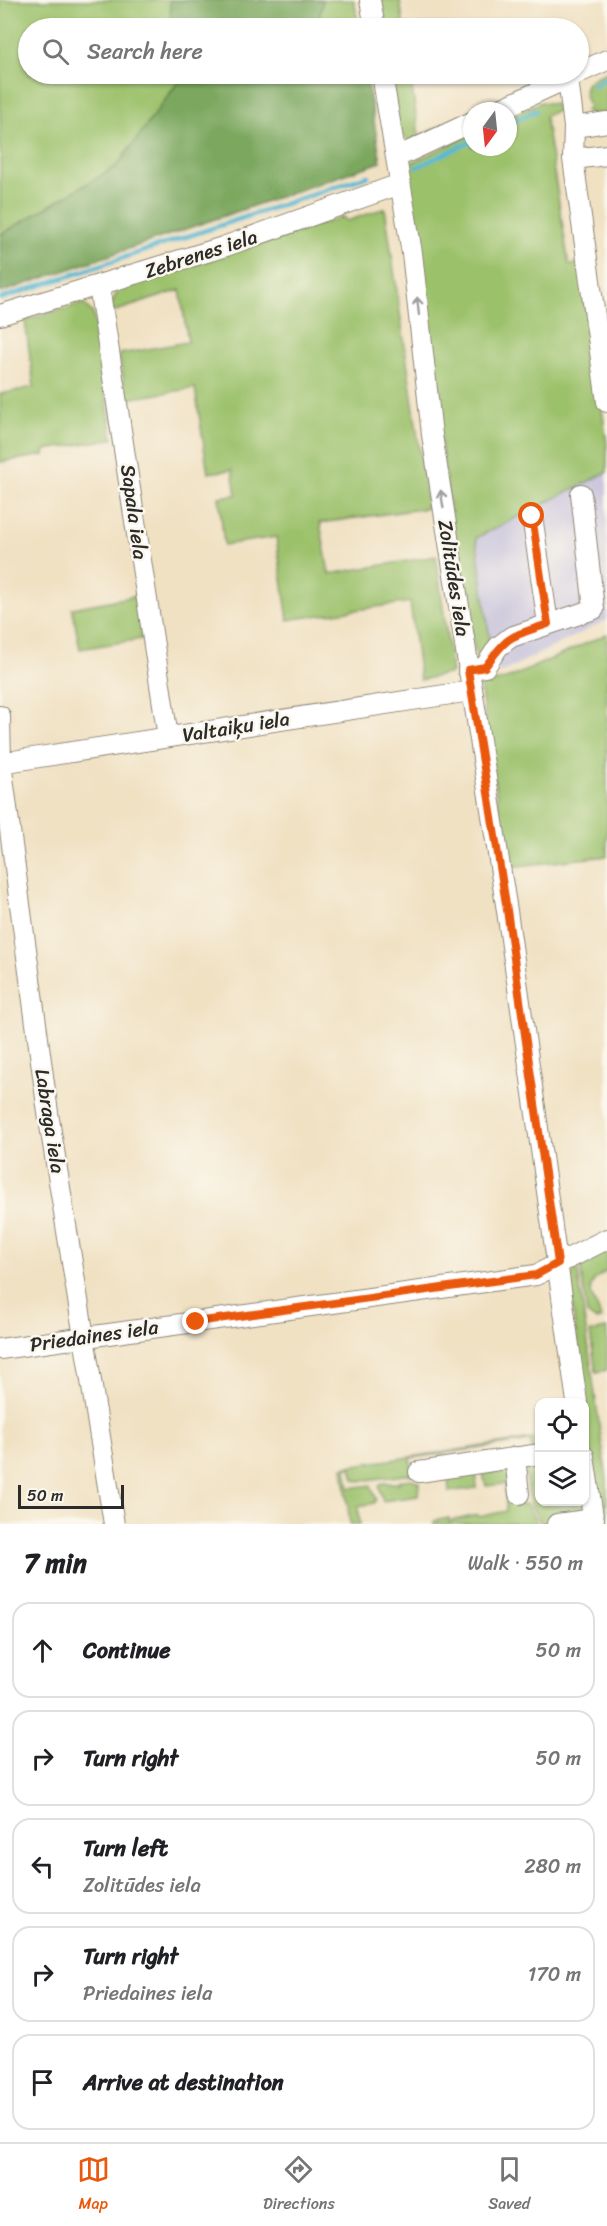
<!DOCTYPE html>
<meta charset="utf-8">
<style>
:root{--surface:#fff;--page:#f6f6f6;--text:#202124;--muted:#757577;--line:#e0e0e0;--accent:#ea580c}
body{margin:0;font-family:Sriracha,sans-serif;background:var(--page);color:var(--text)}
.controls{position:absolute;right:18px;bottom:18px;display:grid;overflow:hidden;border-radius:12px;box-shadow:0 2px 4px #0004}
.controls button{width:54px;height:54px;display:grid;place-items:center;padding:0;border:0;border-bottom:2px solid var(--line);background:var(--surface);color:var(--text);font:30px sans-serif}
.compass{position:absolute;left:463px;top:102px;width:54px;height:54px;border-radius:50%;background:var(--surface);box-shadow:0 2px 4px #0004;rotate:195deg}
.scale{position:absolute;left:18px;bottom:15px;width:106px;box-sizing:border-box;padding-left:6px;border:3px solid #2b2b2b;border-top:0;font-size:16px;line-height:21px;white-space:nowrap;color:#2b2b2b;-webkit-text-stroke:4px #fbf7ec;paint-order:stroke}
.stop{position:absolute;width:18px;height:18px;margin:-14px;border:4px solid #ea580c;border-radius:50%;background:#fff}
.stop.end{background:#ea580c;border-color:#fff;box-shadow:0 2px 6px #0008}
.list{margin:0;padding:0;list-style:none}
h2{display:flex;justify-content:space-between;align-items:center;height:78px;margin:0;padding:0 24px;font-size:26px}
h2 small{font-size:20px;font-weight:400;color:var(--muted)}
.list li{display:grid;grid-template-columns:39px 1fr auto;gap:18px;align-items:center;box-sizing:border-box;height:96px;margin:0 12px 12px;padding:0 12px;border:2px solid var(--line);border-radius:18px}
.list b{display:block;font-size:22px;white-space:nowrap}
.list p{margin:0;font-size:20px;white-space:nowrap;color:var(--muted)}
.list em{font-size:20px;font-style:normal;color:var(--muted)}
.icon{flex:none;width:33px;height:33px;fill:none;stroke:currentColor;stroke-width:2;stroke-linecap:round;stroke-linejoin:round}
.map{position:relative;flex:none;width:607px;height:1524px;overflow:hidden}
.search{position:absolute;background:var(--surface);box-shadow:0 2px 4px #0004;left:18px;right:18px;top:18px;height:66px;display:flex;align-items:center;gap:15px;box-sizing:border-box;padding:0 21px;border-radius:33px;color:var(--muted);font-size:22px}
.sheet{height:618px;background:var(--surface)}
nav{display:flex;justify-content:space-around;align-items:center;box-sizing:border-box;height:84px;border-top:2px solid var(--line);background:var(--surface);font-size:16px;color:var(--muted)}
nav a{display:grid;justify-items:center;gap:3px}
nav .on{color:var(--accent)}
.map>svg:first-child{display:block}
.industrial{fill:#c5c0da}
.green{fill:#9bc16b;stroke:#63764b;stroke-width:1.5}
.forest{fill:#7ca75f;stroke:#546945;stroke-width:1.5}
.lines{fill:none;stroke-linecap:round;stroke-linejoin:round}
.stream{stroke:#56b8d4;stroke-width:4.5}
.minor-casing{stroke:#8e8677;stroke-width:22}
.minor{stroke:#fff;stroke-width:20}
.oneway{stroke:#a0a0a0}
.route{stroke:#ea580c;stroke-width:8}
.labels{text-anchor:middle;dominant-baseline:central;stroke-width:5;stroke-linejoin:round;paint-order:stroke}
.street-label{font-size:20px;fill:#2b2b2b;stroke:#fbf7ec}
</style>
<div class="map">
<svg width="607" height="1524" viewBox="0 0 607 1524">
<rect width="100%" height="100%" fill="#fbf7ec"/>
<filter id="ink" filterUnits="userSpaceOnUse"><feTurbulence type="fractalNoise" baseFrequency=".0167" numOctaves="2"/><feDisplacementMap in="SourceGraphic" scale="12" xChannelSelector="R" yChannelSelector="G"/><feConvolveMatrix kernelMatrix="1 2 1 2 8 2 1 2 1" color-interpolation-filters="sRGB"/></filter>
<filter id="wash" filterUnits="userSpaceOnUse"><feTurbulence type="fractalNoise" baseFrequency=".008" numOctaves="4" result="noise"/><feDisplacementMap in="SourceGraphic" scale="24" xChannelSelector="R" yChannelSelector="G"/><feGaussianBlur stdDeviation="1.35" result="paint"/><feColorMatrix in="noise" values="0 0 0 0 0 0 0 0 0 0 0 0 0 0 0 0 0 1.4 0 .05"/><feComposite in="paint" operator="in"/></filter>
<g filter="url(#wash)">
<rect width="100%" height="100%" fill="#f0e1c3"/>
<path class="industrial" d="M 607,472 L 607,620 L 500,673 L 491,648 L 476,538 Z"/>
<path class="green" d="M 0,0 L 354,0 L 358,23 L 334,28 L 28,28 L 28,74 L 184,74 L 117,166 L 0,235 Z
M 380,0 L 400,0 L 404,28 L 385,28 Z
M 607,72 L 607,113 L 590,115 L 585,110 L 589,107 C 579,83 586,81 607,72 Z
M 391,74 L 410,74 L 419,136 L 472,112 L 472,116 L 410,141 L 399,132 Z
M 541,102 L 555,104 L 561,109 L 545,116 L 569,265 L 581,263 L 607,444 L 607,472 L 476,538 L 491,648 L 477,660 L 458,573 L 406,169 L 412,162 L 472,134 L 472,147 L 508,147 L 508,117 Z
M 385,208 L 428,508 L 320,523 L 329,574 L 436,556 L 452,673 L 420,680 L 410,602 L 288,620 L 276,537 L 224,545 L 219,497 L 236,495 L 232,470 L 208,473 L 195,388 L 127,399 L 119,354 L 188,342 L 180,290 L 113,312 L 111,305 L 119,288 L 343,217 L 347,221 Z
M 83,303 L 93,313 L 113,439 L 45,450 L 44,455 L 0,462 L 0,394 L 34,387 L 25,320 Z
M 136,596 L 142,639 L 80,649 L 72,608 Z
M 607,634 L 607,856 L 508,867 L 480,686 L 509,678 Z
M 607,1251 L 607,1271 C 576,1287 598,1301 601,1319 L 595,1320 L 587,1314 L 580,1264 Z
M 577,1266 L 607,1480 L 607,1524 L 600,1524 L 569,1280 Z
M 607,1329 L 607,1370 L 596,1372 L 590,1332 Z
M 539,1438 L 539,1449 L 532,1450 L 530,1441 L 411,1458 L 412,1474 L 359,1481 L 354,1479 L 351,1467 L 346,1468 L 349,1488 L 371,1485 L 376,1499 L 374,1503 L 358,1506 L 360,1524 L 350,1524 L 343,1467 Z
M 539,1463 L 540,1502 L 584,1502 L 586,1507 L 564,1521 L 541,1523 L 530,1505 L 525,1465 Z
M 509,1470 L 511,1501 L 514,1506 L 526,1504 L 537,1523 L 434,1524 L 434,1521 L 449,1518 L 449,1521 L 478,1515 L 479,1517 L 506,1511 L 505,1484 L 486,1486 L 483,1474 Z
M 473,1475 L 477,1477 L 476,1488 L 449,1492 L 448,1478 Z
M 412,1479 L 419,1482 L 418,1496 L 383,1501 L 379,1486 L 382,1483 L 399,1483 L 399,1481 Z"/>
<path class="forest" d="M 170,0 L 323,0 L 318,24 L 287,28 L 171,28 Z
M 184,74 L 366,74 L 381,162 L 0,293 L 0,235 L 117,166 Z"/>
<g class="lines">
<path class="stream" d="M 593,85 L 607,78
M 508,124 L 536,111
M 417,167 L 472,141
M 0,299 L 368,176"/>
</g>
</g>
<g filter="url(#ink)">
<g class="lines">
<g class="minor-casing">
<path id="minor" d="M 370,0 L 375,28
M 578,73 L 607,60
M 382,74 L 412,253 L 432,435 L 507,911 L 577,1402
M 568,78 L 574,127 L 573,159 L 607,402
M 496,111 L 577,74
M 574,127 L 607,122
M 397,157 L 472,122
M 573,159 L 607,155
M 99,286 L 168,737
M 0,315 L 223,247 L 400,184
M 532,516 L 548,624
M 468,670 L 485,667 L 498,647 L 511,637 L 594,609 L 581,494
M 0,716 L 1,763 L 48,1113 L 114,1524
M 0,763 L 471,691
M 0,1349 L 536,1275 L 607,1239
M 584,1456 L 594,1524
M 515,1457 L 519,1494
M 419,1472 L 540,1454
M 557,1524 L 594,1519"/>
</g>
<use href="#minor" class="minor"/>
</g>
<defs><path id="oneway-shaft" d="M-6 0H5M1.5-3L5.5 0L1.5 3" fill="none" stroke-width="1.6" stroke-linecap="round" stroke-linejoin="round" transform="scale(1.5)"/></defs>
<g class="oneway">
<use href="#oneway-shaft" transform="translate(418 306) rotate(-96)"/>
<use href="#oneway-shaft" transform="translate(442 499) rotate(-99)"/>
</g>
</g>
<g class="lines" filter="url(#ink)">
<path class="route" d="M 196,1322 L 536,1275 L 558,1263 L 507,910 L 468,670 L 485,667 C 509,634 510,637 548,624 L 532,516"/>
</g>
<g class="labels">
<g class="street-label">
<text transform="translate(201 254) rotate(-18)">Zebrenes iela</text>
<text transform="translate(134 512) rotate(82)">Sapala iela</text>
<text transform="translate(454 578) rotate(81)">Zolitūdes iela</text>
<text transform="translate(236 727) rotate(-9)">Valtaiķu iela</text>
<text transform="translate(50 1121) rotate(81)">Labraga iela</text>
<text transform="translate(94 1336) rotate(-8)">Priedaines iela</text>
</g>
</g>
</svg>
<div class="controls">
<button><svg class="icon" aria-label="locate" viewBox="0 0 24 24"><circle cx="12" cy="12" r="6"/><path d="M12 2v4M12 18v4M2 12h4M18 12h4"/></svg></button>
<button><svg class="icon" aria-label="layers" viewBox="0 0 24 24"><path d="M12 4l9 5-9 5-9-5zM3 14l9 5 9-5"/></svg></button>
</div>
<svg class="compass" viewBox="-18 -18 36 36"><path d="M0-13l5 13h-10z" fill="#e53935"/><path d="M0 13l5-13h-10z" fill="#757577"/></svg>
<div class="scale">50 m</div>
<div class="stop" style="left:532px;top:516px"></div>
<div class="stop end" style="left:196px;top:1322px"></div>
<div class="search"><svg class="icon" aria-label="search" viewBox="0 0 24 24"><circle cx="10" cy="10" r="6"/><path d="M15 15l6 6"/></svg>Search here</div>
</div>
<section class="sheet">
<h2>7 min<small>Walk · 550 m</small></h2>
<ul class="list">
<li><svg class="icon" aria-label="ahead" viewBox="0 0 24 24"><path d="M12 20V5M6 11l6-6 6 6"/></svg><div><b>Continue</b></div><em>50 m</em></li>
<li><svg class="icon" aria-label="right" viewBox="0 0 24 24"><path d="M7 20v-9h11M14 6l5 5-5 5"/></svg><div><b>Turn right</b></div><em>50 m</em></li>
<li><svg class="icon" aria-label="left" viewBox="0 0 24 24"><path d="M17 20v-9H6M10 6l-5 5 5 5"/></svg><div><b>Turn left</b><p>Zolitūdes iela</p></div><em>280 m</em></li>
<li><svg class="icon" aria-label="right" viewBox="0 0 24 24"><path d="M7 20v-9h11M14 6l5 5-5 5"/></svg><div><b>Turn right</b><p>Priedaines iela</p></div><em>170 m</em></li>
<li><svg class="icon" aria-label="arrive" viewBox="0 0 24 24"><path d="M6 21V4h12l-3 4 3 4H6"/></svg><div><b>Arrive at destination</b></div></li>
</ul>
</section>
<nav>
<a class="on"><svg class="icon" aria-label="map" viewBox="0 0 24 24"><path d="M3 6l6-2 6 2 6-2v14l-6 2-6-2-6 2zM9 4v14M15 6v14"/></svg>Map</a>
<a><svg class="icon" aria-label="directions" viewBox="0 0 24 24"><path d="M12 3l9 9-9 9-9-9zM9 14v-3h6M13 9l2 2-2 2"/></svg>Directions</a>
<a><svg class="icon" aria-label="saved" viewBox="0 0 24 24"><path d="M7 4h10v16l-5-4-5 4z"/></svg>Saved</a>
</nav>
